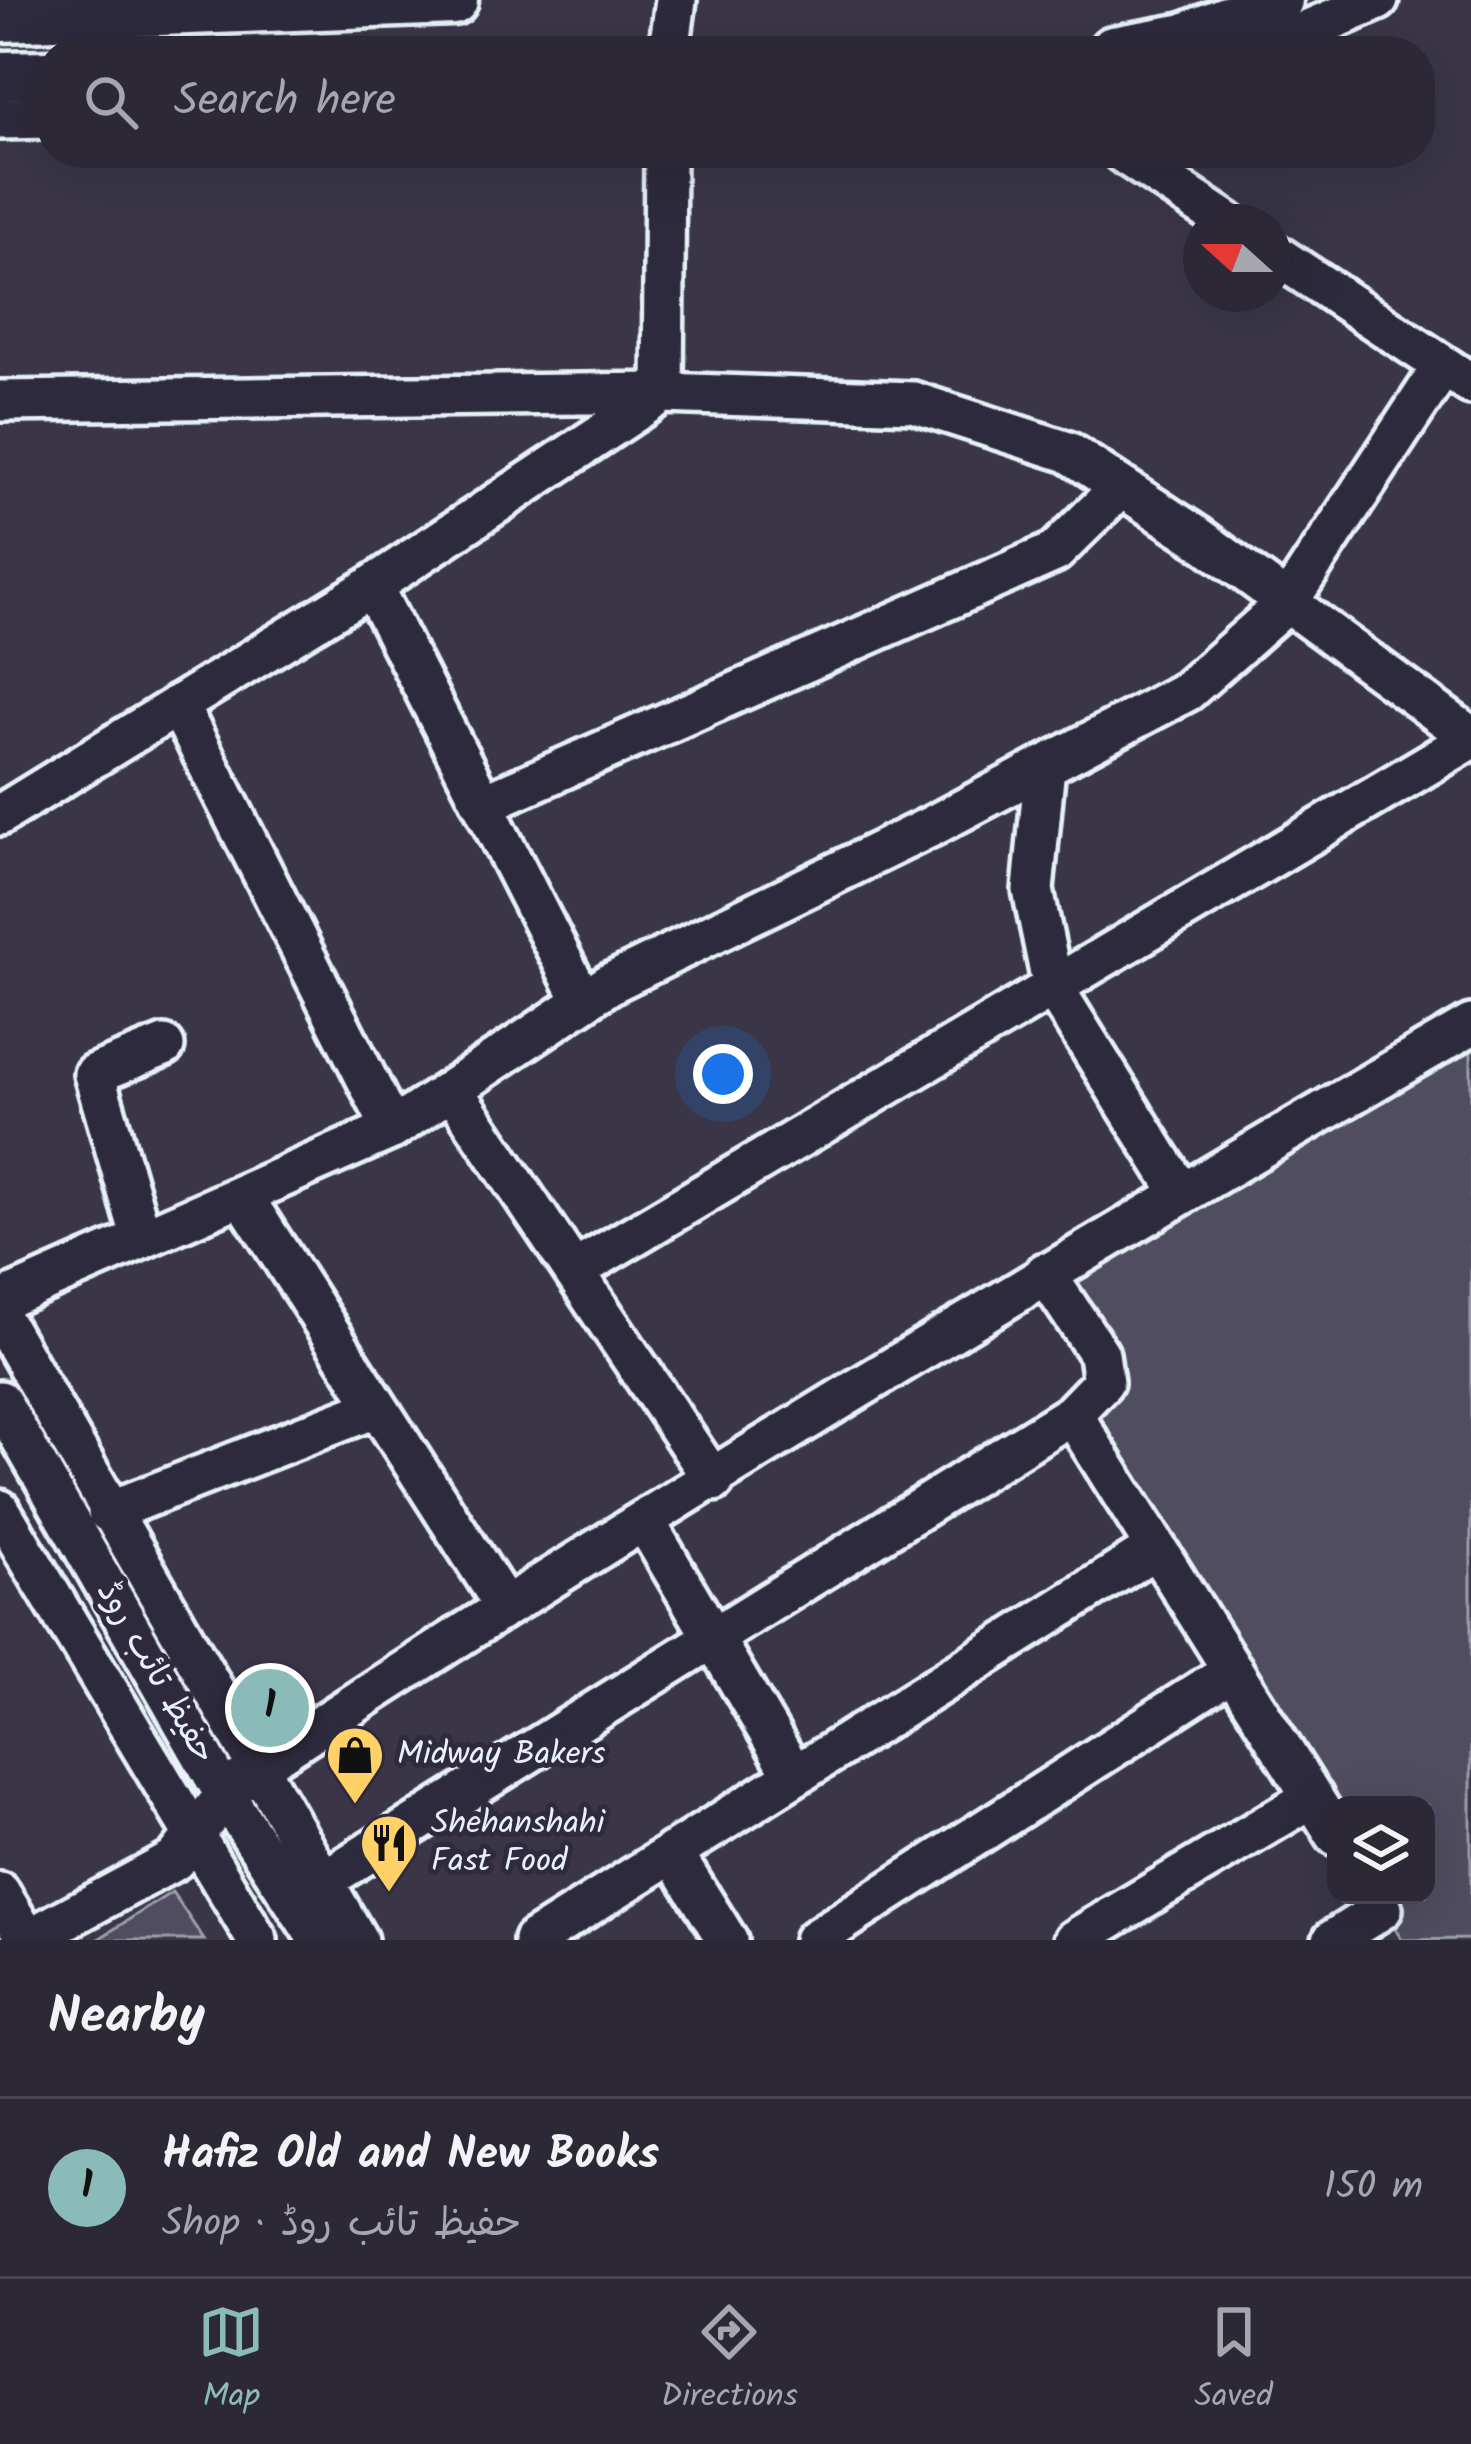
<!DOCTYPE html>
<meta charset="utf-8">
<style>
:root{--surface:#2c2836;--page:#383442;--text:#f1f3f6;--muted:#a6a6ad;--line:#484451;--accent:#8bbbb9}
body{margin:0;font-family:Kalam,"Playpen Sans Arabic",sans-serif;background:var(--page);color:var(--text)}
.controls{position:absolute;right:36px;bottom:36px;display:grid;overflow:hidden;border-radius:24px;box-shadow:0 12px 48px #0002}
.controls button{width:108px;height:108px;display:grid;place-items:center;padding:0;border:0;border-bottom:3px solid var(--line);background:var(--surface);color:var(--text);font:60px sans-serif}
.compass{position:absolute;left:1183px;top:204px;width:108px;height:108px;border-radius:50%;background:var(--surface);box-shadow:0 12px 48px #0002;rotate:291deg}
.you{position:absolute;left:723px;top:1074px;width:42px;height:42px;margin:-30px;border:9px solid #fff;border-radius:50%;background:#1a73e8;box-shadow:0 0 0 18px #1a73e833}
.badge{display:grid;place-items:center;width:78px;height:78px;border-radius:50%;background:var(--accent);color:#111;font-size:39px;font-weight:700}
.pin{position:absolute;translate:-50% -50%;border:6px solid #fff;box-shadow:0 3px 12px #0006}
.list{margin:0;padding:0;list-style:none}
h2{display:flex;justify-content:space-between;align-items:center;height:156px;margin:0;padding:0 48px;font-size:51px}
h2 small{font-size:39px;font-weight:400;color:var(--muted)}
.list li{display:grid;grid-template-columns:78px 1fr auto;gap:36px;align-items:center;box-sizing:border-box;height:180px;padding:0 48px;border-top:3px solid var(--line)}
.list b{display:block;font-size:45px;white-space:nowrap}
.list p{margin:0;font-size:39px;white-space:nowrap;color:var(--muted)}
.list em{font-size:39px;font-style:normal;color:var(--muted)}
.icon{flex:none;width:66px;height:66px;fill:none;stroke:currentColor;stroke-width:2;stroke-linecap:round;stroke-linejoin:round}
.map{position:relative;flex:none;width:1471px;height:1940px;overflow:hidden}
.search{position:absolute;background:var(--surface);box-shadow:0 12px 48px #0002;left:36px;right:36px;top:36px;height:132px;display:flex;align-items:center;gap:30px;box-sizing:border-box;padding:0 42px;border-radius:48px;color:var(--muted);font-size:45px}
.sheet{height:336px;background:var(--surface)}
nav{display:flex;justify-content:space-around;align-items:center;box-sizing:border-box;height:168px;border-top:3px solid var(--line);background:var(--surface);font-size:33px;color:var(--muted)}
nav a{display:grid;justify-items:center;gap:6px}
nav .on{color:var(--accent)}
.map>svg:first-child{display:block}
.green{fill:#504e5f;stroke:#9ca0ac;stroke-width:3}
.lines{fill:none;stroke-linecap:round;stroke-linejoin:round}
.minor-casing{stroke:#e8f1f8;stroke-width:48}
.major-casing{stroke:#e8f1f8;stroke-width:57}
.minor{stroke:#2f2a3d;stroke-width:39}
.major{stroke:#2f2a3d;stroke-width:48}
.labels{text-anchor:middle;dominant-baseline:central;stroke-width:10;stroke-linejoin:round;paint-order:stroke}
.street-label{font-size:33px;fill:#e8f1f8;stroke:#2f2a3d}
.poi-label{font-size:33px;fill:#e8f1f8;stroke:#2f2a3d;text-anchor:start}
</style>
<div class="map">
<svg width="1471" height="1940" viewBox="0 0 1471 1940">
<rect width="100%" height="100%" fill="#3a3648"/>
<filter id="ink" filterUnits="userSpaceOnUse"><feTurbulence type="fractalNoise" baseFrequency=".00833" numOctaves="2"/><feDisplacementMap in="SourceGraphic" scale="24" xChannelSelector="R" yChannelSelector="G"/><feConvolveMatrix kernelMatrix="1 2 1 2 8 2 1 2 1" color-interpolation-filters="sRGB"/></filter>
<g filter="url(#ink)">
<path class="green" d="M 1471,1025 L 1471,1939 L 1402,1940 L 1374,1895 L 1426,1895 L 1426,1805 L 1336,1805 L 1072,1414 L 1094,1395 L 1045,1273 Z
M 172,1892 L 204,1940 L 97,1940 Z"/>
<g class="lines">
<g class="minor-casing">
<path id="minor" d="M 669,51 L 676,0
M 1259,51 L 1378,0
M 0,119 L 51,118
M 1123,153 L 1227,222
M 1273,253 L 1471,384
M 0,401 L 663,393 L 913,402 L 1068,452 L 1198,537 L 1471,737
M 372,586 L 583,1001
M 178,705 L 392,1129
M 1045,766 L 1033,890 L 1053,987 L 1182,1194
M 483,804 L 1055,552 L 1121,487
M 0,815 L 372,586 L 663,393 L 665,153
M 452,1089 L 714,1481
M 242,1195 L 504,1605
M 142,1239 L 94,1074 L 164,1046
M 574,1271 L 1471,739
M 1045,1273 L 1099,1354 L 1103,1382 L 1072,1414 L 1336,1835
M 0,1301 L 392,1129 L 611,983 L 932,826 L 1187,691 L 1288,602 L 1443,366
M 0,1317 L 357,1940
M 0,1401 L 225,1795 L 319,1940
M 0,1510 L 257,1940
M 108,1512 L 377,1407
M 645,1522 L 794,1775
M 672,1852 L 727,1940
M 0,1893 L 28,1940
M 294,1899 L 1072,1414
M 27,1940 L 175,1860 L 225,1795 L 254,1769 C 652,1508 1060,1264 1471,1025
M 534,1940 L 1156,1548
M 814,1940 L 1233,1670
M 1074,1940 L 1313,1797
M 1333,1940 L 1382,1909"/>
</g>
<g class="major-casing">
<path id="major" d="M 0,17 L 453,0
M 1113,51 L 1185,38 L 1278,0
M 0,76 L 51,75"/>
</g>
<use href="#minor" class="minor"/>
<use href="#major" class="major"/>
</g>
</g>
<defs>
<g id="shop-pin" transform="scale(3)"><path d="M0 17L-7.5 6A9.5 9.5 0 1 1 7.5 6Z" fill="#ffd166" stroke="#2f2a3d"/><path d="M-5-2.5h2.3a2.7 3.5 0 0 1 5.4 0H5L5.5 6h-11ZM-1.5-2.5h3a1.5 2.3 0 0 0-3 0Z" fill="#111"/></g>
<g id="restaurant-pin" transform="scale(3)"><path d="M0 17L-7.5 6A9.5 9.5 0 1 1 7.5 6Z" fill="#ffd166" stroke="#2f2a3d"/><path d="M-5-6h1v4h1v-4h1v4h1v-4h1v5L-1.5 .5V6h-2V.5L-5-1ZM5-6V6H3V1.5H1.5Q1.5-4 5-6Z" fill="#111"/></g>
</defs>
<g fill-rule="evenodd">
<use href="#shop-pin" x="355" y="1755"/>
<use href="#restaurant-pin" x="389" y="1843"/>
</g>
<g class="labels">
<g class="street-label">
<text transform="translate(155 1673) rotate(60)">حفیظ تائب روڈ</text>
</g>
<g class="poi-label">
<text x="397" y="1755">Midway Bakers</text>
<text x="431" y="1824">Shehanshahi<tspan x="431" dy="38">Fast Food</tspan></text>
</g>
</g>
</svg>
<div class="controls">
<button><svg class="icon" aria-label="layers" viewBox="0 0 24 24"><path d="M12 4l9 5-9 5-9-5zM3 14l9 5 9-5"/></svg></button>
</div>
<svg class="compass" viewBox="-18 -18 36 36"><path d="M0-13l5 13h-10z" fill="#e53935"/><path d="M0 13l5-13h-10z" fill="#a6a6ad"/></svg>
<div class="you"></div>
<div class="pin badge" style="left:270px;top:1708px">1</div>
<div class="search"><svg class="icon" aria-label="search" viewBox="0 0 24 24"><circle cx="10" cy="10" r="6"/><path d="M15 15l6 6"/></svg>Search here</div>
</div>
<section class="sheet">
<h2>Nearby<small></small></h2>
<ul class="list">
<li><span class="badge">1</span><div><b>Hafiz Old and New Books</b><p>Shop · حفیظ تائب روڈ</p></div><em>150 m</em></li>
</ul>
</section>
<nav>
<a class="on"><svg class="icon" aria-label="map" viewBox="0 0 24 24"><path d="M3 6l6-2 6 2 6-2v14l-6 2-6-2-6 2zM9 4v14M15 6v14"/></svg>Map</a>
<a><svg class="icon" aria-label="directions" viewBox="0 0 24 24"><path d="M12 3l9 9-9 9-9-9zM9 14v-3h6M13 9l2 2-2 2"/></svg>Directions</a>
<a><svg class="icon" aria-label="saved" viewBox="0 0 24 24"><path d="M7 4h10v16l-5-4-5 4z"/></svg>Saved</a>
</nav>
